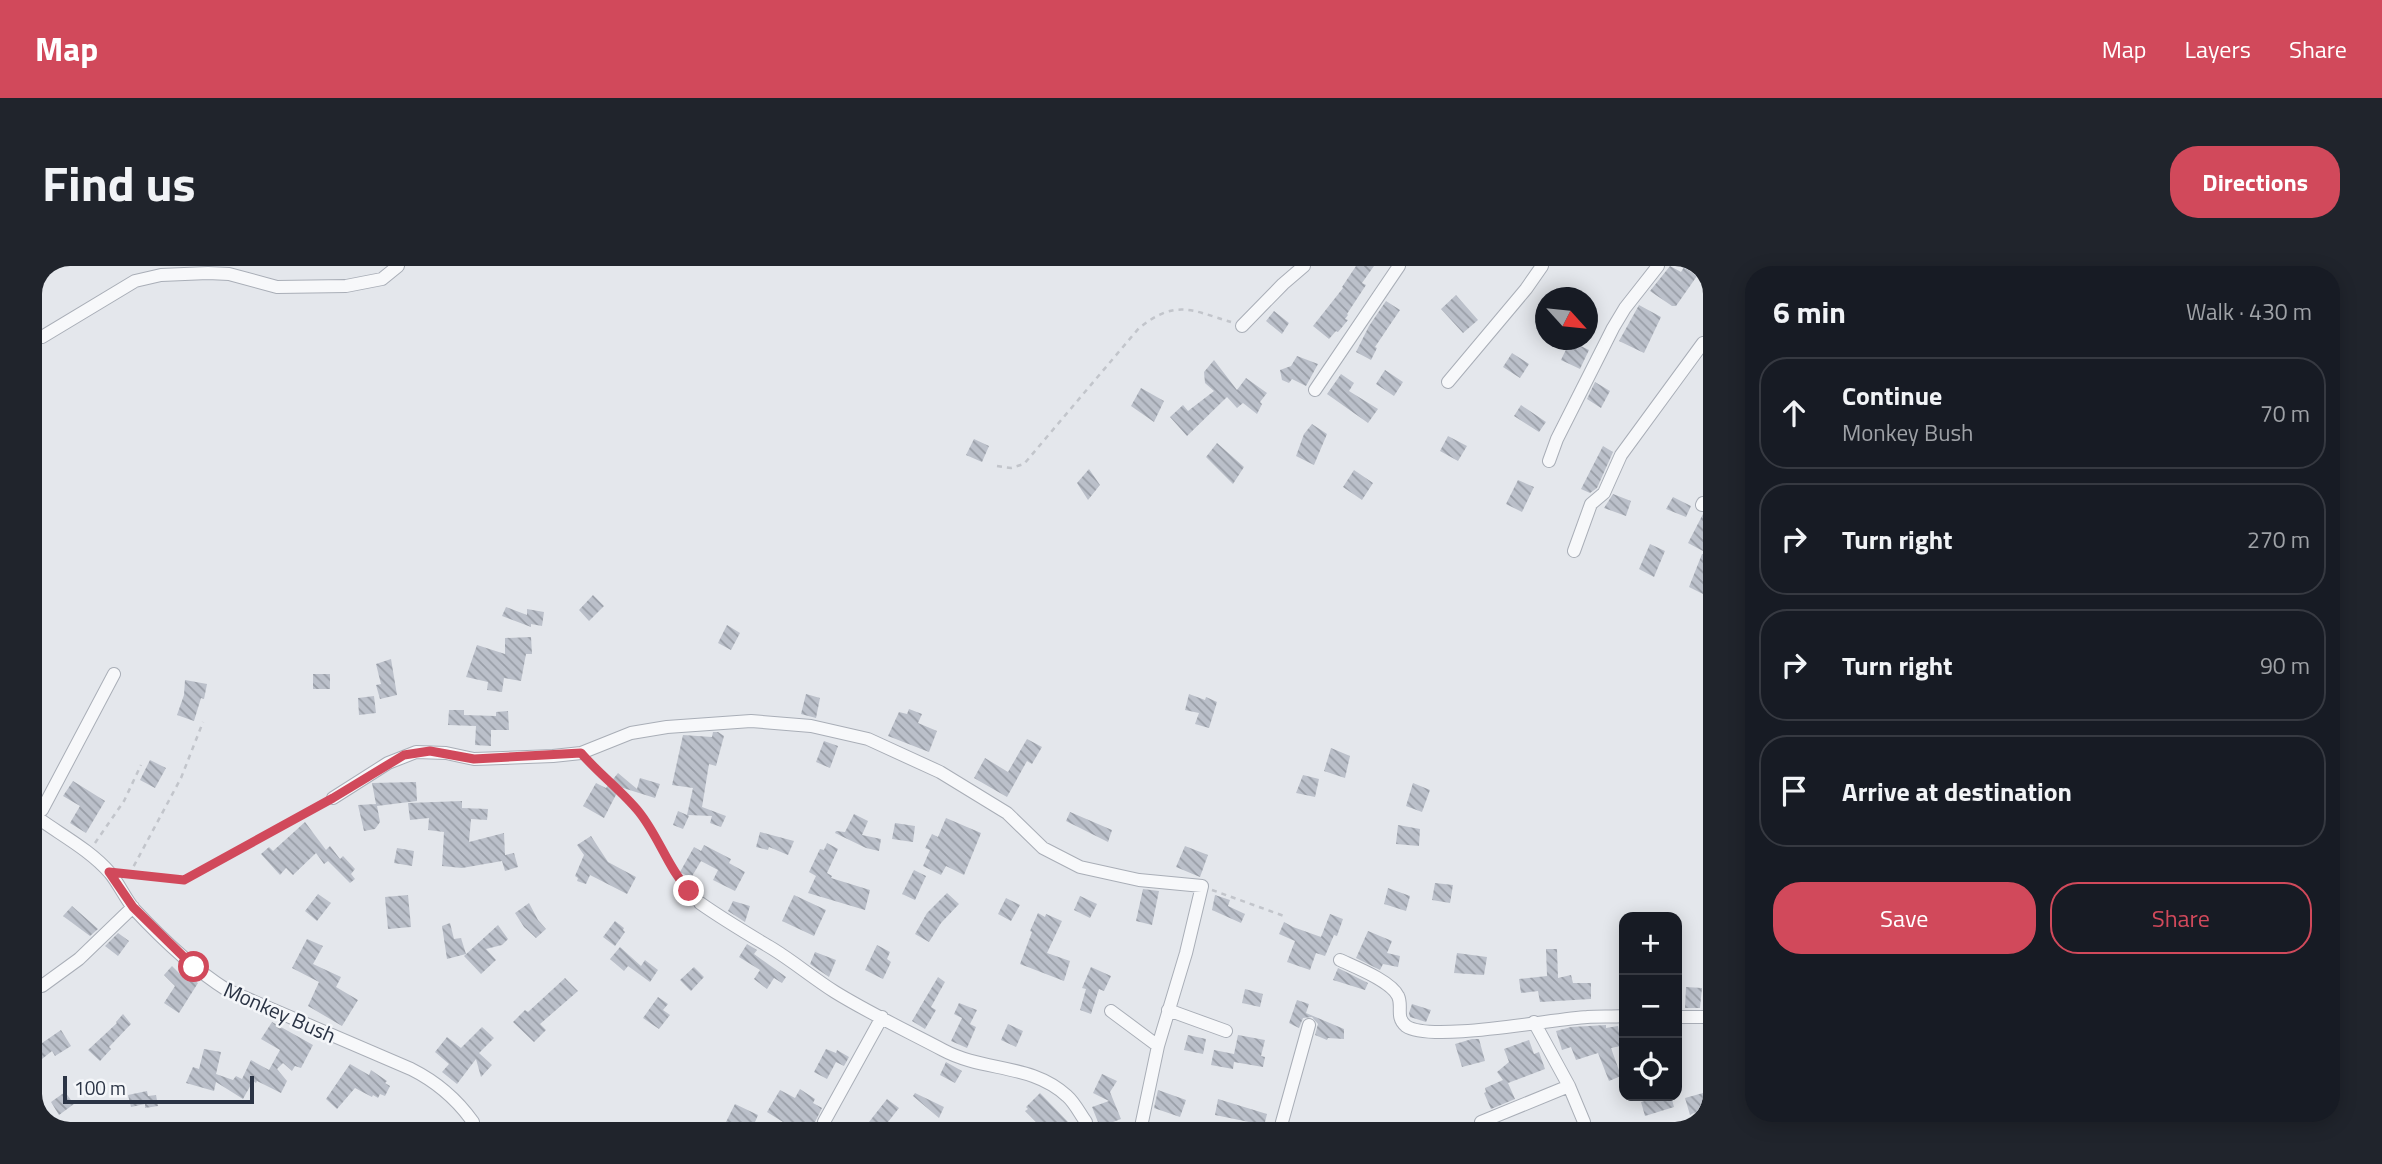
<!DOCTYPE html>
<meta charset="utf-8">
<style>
:root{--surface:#171b24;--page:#20242c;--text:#f1f3f6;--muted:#9ea1a6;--line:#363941;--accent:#d1495b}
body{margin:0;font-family:"Titillium Web",sans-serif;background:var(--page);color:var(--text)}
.controls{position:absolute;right:21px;bottom:21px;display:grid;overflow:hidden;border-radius:14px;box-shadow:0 4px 18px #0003}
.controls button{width:63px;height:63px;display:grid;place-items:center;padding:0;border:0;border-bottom:2px solid var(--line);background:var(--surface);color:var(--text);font:35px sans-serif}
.compass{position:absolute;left:1493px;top:21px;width:63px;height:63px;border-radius:50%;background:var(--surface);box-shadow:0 4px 18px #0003;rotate:117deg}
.scale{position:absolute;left:21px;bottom:18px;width:191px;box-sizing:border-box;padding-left:7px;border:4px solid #2b3445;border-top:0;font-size:19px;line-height:24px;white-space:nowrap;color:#2b3445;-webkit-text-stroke:5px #f4f6f9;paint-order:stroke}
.stop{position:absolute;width:21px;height:21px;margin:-16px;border:5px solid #d1495b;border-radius:50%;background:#fff}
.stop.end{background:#d1495b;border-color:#fff;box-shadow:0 2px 7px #0008}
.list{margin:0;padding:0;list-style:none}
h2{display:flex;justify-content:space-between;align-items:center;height:91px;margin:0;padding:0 28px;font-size:30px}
h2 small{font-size:23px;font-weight:400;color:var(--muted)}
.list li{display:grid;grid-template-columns:46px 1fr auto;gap:21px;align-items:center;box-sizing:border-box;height:112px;margin:0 14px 14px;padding:0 14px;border:2px solid var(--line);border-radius:28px}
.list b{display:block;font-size:26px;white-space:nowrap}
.list p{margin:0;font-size:23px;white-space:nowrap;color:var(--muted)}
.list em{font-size:23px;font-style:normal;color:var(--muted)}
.actions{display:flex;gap:14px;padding:21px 28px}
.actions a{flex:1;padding:16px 0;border:2px solid var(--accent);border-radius:28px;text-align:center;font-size:24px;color:var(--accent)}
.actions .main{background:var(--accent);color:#fff}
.icon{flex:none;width:38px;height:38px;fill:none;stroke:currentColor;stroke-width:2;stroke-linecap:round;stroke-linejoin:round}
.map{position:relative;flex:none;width:1661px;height:856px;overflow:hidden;border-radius:28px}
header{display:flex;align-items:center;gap:42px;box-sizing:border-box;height:98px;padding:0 35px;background:var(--accent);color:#fff}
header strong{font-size:33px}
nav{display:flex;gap:38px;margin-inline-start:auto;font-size:24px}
.intro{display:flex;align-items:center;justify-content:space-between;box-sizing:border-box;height:168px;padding:0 42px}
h1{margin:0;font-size:49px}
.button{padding:18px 32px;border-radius:28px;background:var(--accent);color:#fff;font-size:24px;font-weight:700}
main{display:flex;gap:42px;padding:0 42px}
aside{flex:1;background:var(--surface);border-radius:28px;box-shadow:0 4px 18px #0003}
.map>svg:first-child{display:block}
.building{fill:url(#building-back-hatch)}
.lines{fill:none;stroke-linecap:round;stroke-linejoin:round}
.minor-casing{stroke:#a9aeb7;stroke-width:14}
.path{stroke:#c2c5cb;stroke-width:2.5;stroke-dasharray:5 5;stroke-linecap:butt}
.minor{stroke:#f7f8fa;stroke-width:12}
.route{stroke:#d1495b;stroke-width:9}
.labels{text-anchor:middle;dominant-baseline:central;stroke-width:5;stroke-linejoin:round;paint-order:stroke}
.street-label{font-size:21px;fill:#2b3445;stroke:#f4f6f9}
</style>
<header>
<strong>Map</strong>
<nav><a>Map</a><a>Layers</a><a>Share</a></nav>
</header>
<div class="intro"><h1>Find us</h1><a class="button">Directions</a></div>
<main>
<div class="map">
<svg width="1661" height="856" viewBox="0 0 1661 856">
<defs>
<pattern id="building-back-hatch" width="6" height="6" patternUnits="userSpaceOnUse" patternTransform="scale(1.75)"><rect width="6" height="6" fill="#bbc0ca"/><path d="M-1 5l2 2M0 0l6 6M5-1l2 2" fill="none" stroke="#989da6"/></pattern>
</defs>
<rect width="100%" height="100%" fill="#e4e7ec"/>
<path class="building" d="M 1314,0 L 1332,0 L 1320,17 L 1324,19 L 1305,48 L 1306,49 L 1303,53 L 1306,54 L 1296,66 L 1294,65 L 1287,73 L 1271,60 L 1301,22 L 1300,21 Z
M 1628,0 L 1639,6 L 1642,1 L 1655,10 L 1634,40 L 1630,40 L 1608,25 Z
M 1414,29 L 1436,54 L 1421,67 L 1399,43 Z
M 1344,35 L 1358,44 L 1333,81 L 1335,82 L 1329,94 L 1314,86 L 1327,60 Z
M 1597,39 L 1619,51 L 1602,87 L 1577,75 Z
M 1232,45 L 1247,57 L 1240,68 L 1224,55 Z
M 1528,75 L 1547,84 L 1538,103 L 1519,94 Z
M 1470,87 L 1487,98 L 1478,112 L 1461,101 Z
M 1255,90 L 1276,98 L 1264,120 L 1250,113 L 1247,117 L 1240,114 L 1238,104 L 1249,100 Z
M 1172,94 L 1195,124 L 1204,112 L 1225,127 L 1218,136 L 1220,138 L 1215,148 L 1201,137 L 1195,142 L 1185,131 L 1145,170 L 1128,151 L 1141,139 L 1146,145 L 1172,125 L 1163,117 L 1162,106 Z
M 1343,104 L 1361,116 L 1352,130 L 1334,118 Z
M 1299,108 L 1312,117 L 1307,125 L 1336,143 L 1326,157 L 1285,128 Z
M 1553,116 L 1568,125 L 1559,142 L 1545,133 Z
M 1099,122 L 1122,135 L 1112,156 L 1089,140 Z
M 1479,139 L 1504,156 L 1497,166 L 1472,150 Z
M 1270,158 L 1285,168 L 1272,199 L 1254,190 L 1262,168 Z
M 1406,170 L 1425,180 L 1416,195 L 1398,185 Z
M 932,173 L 947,180 L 940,196 L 924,189 Z
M 1175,177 L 1202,201 L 1191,218 L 1164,191 Z
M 1561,180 L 1571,186 L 1555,222 L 1548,227 L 1539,223 Z
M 1047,203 L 1058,219 L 1046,234 L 1035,217 Z
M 1312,204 L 1331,217 L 1320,234 L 1301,221 Z
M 1476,214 L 1492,221 L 1480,246 L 1464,238 Z
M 1571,228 L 1589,235 L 1584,250 L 1562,242 Z
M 1631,231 L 1649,240 L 1644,251 L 1624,243 Z
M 1661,248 L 1661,285 L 1646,277 Z
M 1608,278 L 1623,285 L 1612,311 L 1597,303 Z
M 1660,288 L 1661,288 L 1661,328 L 1647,321 Z
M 551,329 L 562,340 L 547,355 L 537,344 Z
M 464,341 L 485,349 L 485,343 L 502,346 L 500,360 L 489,358 L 489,361 L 460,350 Z
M 685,359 L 698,367 L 689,384 L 676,377 Z
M 489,371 L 490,388 L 484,388 L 479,415 L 462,412 L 460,426 L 445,424 L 446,416 L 424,411 L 435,379 L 463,388 L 463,372 Z
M 349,393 L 355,429 L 338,433 L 334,419 L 339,418 L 334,398 Z
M 271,408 L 288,408 L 288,423 L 271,423 Z
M 143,414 L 165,418 L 162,433 L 159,432 L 152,455 L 135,449 L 142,429 Z
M 764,428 L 778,432 L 774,452 L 759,448 Z
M 1147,428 L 1163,434 L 1164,431 L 1175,436 L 1167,462 L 1153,458 L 1157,447 L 1143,444 Z
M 332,430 L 334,447 L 317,449 L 316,432 Z
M 867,443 L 880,448 L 876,457 L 895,465 L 887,486 L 846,470 L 857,446 L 865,448 Z
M 407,444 L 422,444 L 422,449 L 454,450 L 454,446 L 466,445 L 467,464 L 449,464 L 449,480 L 433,479 L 434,460 L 406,459 Z
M 671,466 L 676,466 L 682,470 L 674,500 L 667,498 L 660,541 L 684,550 L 679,561 L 668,557 L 670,550 L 646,549 L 647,550 L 641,563 L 631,559 L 636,545 L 645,549 L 651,522 L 630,519 L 641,469 L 670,471 Z
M 985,473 L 1000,481 L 990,498 L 985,495 L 965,531 L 932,512 L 943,492 L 966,506 Z
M 782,475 L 796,480 L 788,502 L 774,496 Z
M 1289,482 L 1308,490 L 1303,512 L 1282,505 Z
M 108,494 L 124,502 L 113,522 L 98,514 Z
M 576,507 L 595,523 L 598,512 L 618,518 L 613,532 L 578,521 L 562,552 L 541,540 L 554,517 L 564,522 Z
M 1261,509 L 1277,513 L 1273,531 L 1254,527 Z
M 31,515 L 63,535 L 44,567 L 28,557 L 38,540 L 21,530 Z
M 374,516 L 375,535 L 335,540 L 338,556 L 333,563 L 322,565 L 316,539 L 334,538 L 330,517 Z
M 1371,517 L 1388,524 L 1380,546 L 1364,540 Z
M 420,535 L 420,542 L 446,543 L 445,554 L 429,553 L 427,576 L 462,567 L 463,589 L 472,587 L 476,601 L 463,605 L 460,595 L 420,602 L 400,600 L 402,566 L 386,564 L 387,552 L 368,554 L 366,537 Z
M 1028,546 L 1070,564 L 1066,576 L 1024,555 Z
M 812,548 L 826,555 L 820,569 L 839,573 L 837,585 L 824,582 L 793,567 L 794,565 L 803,566 Z
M 904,552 L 939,567 L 922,609 L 904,600 L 899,609 L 881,600 L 888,584 L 883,582 L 890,568 L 896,571 Z
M 263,556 L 284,584 L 288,580 L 298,593 L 301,590 L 313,603 L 309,608 L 313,613 L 308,617 L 286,595 L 282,598 L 274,587 L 251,609 L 244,602 L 238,609 L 219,588 L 227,581 L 231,585 Z
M 853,557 L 873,560 L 871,576 L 850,573 Z
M 1356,559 L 1378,563 L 1377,580 L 1354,578 Z
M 718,566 L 752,575 L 746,589 L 727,581 L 726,584 L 714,581 Z
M 549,570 L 566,596 L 594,611 L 585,628 L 548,609 L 544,618 L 535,615 L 536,612 L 533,610 L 542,589 L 535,579 Z
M 785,577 L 796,583 L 785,607 L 790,610 L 789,612 L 828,624 L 823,644 L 766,627 L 774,610 L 767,606 L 778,583 L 782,584 Z
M 662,579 L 689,593 L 687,597 L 703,606 L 693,625 L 671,614 L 676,604 L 659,595 L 649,612 L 638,606 L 652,581 L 659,585 Z
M 1143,580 L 1166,589 L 1158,611 L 1134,601 Z
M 355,582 L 372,585 L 370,600 L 352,597 Z
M 872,604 L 884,610 L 873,634 L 860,628 Z
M 1393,617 L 1411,619 L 1408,637 L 1390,634 Z
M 1346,622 L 1368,630 L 1364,645 L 1342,638 Z
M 1101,623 L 1117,625 L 1110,659 L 1094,655 Z
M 905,627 L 917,638 L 899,657 L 887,676 L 873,668 L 885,647 Z
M 276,628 L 289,637 L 275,655 L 263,645 Z
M 366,629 L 369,661 L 346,663 L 343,631 Z
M 752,629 L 784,644 L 772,670 L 740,655 Z
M 1173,629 L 1188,634 L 1186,640 L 1203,648 L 1199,657 L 1170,644 Z
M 1038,630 L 1055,638 L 1048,652 L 1032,644 Z
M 964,632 L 978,639 L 969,655 L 956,648 Z
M 691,635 L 708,640 L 703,656 L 686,645 Z
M 487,637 L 496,654 L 504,663 L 494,672 L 482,661 L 473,647 Z
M 30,640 L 56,663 L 48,670 L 21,650 Z
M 996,647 L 1003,651 L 1004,648 L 1020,655 L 1005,687 L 1028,695 L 1022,715 L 978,698 L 990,666 L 988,665 Z
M 1288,648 L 1301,653 L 1295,670 L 1292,669 L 1283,690 L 1274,687 L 1268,704 L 1245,696 L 1253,675 L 1237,668 L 1242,656 L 1251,661 L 1279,671 Z
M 573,655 L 582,662 L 581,664 L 583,666 L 573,680 L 561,671 Z
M 408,657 L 412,673 L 419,672 L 424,688 L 405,693 L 400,660 Z
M 456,659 L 466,673 L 460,679 L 444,683 L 454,694 L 439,708 L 422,690 Z
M 1326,665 L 1350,675 L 1345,687 L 1358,690 L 1356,701 L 1341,698 L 1338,704 L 1314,692 Z
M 76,667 L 87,675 L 76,690 L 63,680 Z
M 265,673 L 281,680 L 271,698 L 299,711 L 294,721 L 316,734 L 300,760 L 266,740 L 277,716 L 250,702 Z
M 705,678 L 715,684 L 712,688 L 744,711 L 740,717 L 732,712 L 725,723 L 712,713 L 718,704 L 697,691 Z
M 835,679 L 848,686 L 845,693 L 849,696 L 841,713 L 823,704 Z
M 578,681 L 599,700 L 603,694 L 616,704 L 608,716 L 586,700 L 582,705 L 568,693 Z
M 1504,683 L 1515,683 L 1516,712 L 1529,709 L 1531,717 L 1549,717 L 1549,733 L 1498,736 L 1496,725 L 1479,727 L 1477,713 L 1505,710 Z
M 773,686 L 794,694 L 787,711 L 768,698 Z
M 1415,687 L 1445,691 L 1442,709 L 1412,707 Z
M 130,700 L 140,710 L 142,707 L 156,717 L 137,747 L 122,737 L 133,720 L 122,709 Z
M 652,701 L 662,711 L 649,725 L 638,714 Z
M 1049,701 L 1069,710 L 1062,725 L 1057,723 L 1049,748 L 1038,744 L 1044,723 L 1040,722 Z
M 1296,702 L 1326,717 L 1323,724 L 1291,714 Z
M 896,711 L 903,716 L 889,741 L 894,744 L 883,763 L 870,755 Z
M 523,712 L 536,725 L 498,758 L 504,764 L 492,776 L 471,756 L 483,744 L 486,746 Z
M 1644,721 L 1660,722 L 1658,742 L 1643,742 Z
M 1203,723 L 1221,728 L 1218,741 L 1200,737 Z
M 616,731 L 626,738 L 621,744 L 628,749 L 617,763 L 601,752 Z
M 1255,734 L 1267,738 L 1264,747 L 1302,763 L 1302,773 L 1286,772 L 1285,774 L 1273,769 L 1276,758 L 1270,751 L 1261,752 L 1257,762 L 1247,757 Z
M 917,737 L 935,744 L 928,758 L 934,761 L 925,782 L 909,775 L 920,752 L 912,748 Z
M 1370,738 L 1389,744 L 1384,756 L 1368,751 L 1367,747 Z
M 81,748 L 89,758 L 67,781 L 69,783 L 58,795 L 46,784 L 75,757 L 74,756 Z
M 230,756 L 271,779 L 259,802 L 253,800 L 250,805 L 241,797 L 235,803 L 245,815 L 239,827 L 215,815 L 214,817 L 211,815 L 201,833 L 174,816 L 172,825 L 144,817 L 151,801 L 157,803 L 162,783 L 179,786 L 174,808 L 191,814 L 194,810 L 200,813 L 209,794 L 227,804 L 238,784 L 219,773 Z
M 966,758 L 981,765 L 974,781 L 959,774 Z
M 1564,759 L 1564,762 L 1576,760 L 1579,780 L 1569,782 L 1579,810 L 1567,815 L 1556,787 L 1534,794 L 1529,781 L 1520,784 L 1514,765 L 1529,761 Z
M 440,761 L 452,772 L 437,787 L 450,799 L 439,811 L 434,793 L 415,818 L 400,806 L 407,798 L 393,786 L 405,771 L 419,782 Z
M 19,764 L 29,780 L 13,790 L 10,785 L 0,793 L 0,777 Z
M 1146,769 L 1164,773 L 1161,788 L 1142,784 Z
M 1196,769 L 1223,774 L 1219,790 L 1223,791 L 1221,801 L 1192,796 L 1191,803 L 1169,799 L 1172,784 L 1192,788 Z
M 1430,773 L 1437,773 L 1443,795 L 1420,801 L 1413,778 Z
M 1487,774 L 1492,788 L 1497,786 L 1503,803 L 1466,817 L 1473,833 L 1449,843 L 1442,827 L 1444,826 L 1443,822 L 1461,814 L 1455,806 L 1467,796 L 1462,783 Z
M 784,783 L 794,787 L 795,784 L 807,791 L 802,800 L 794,796 L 785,813 L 772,806 Z
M 904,796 L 920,805 L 913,817 L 898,809 Z
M 308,798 L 327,809 L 329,804 L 345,815 L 343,817 L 348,820 L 343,830 L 338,828 L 336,832 L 331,829 L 330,831 L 313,822 L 295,843 L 284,833 Z
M 1060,808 L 1075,815 L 1068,826 L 1079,853 L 1071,856 L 1056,856 L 1050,841 L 1067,835 L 1051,827 Z
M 758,823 L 773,833 L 771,837 L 780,842 L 773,856 L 741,856 L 725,846 L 738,824 L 753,832 Z
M 1116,824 L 1144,834 L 1138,851 L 1112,842 Z
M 105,825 L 106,830 L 114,829 L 116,840 L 103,842 L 103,838 L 89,841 L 86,829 Z
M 23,826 L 32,838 L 17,849 L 9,836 Z
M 873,827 L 902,841 L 897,852 L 871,830 Z
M 998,827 L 1026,856 L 994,856 L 983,845 L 986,843 L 984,841 Z
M 1661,827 L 1661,856 L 1655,856 L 1652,847 L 1648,849 L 1643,832 Z
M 1620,830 L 1629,830 L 1632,841 L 1603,850 L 1599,836 Z
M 845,833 L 857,842 L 846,856 L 827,856 Z
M 1176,833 L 1225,848 L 1223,856 L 1207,856 L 1173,849 Z
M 693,838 L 716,849 L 713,856 L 684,856 Z"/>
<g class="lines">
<g class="minor-casing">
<path id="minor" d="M 1200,60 L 1241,18 L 1262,0
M 0,71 L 93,15 L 119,9 L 166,7 L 187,8 L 235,21 L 304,20 L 340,13 L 356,0
M 1406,116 L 1484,23 L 1500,0
M 1273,124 L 1357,0
M 1507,195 L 1515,173 L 1571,62 L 1583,42 L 1616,0
M 1660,239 L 1661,237
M 1532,285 L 1549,238 L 1562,227 L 1579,189 L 1661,77
M 291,532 L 346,497 L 374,486 L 404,487 L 432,493 L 511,490 L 539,487 L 589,467 L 625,461 L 709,455 L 769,460 L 826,473 L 898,506 L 965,547 L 1001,582 L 1038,601 L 1097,614 L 1160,620 L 1144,687 L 1116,780 L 1100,856
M 0,544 L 72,408
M 0,555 C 23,571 50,586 68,607 C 77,618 83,632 92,643 C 120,673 150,702 185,724 L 369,803 C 395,816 414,832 431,856
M 658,637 C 682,654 706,668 731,683 C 752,696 771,712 793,726 C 827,747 865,765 901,784 C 942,806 989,797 1025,830 C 1033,837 1038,848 1044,856
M 1298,694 C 1313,701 1349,715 1356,730 C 1361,740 1353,751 1364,760 C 1388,777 1510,753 1545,751 C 1557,750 1570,751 1582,750
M 0,720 L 37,693 L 91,641
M 1126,744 L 1184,765
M 1069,745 L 1116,780
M 1635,751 L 1661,751
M 1492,756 L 1527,820 L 1542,856
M 782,856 L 840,751
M 1240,856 L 1267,759
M 1439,856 L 1527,820"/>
</g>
<path class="path" d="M 955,200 L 969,202 L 982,198 L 1097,62 C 1134,33 1149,44 1189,56
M 546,496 C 562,514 581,527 596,545 C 618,571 627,603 649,627
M 53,577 L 82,535 L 99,499
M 84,609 L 142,614 L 281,537
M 87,609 L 139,512 L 161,456
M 1170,624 L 1242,650"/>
<use href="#minor" class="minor"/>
</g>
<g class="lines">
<path class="route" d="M 152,701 L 91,641 L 67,606 L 142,614 L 291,532 L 362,489 L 388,485 L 432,493 L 539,487 C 557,508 580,525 597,546 C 617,571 626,602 647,625"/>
</g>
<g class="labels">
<g class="street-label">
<text transform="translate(238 746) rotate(24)">Monkey Bush</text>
</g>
</g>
</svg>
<div class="controls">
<button>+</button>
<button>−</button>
<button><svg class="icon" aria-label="locate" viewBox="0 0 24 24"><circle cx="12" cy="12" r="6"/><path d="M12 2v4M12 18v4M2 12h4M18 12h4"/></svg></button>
</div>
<svg class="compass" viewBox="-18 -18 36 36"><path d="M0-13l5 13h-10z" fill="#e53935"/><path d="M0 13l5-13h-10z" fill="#9ea1a6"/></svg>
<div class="scale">100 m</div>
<div class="stop" style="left:152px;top:701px"></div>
<div class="stop end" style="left:647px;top:625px"></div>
</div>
<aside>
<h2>6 min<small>Walk · 430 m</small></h2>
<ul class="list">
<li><svg class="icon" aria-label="ahead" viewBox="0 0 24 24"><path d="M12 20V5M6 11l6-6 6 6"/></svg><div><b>Continue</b><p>Monkey Bush</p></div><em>70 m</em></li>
<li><svg class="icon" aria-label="right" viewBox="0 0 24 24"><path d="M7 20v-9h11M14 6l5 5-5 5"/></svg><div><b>Turn right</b></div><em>270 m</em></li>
<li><svg class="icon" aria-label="right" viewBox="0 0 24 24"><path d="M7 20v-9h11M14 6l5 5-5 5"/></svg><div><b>Turn right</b></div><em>90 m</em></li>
<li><svg class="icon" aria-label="arrive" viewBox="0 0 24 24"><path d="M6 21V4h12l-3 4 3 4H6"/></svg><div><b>Arrive at destination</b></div></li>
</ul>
<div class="actions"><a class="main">Save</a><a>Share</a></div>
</aside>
</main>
